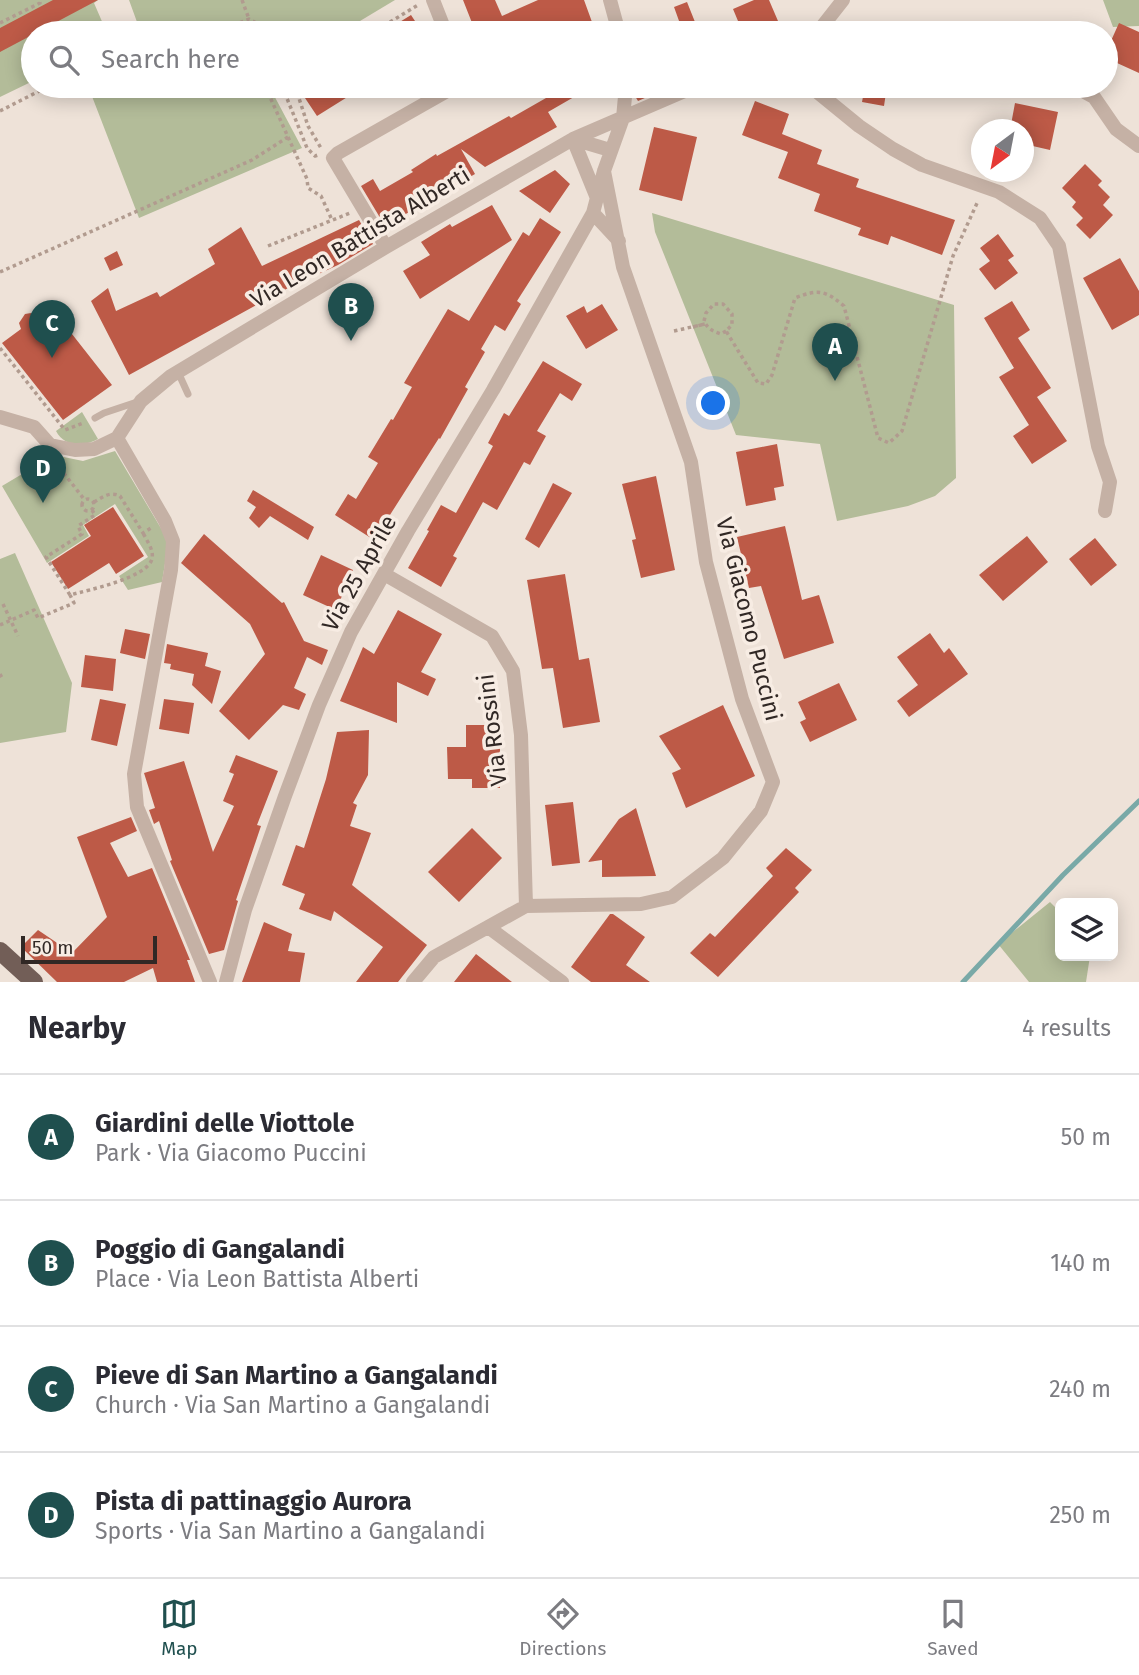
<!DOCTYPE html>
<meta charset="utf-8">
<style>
:root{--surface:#fff;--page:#f2f2f3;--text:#2b2b33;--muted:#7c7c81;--line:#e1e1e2;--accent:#1f4f4e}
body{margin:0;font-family:"Fira Sans",sans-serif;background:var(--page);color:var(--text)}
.controls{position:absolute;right:21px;bottom:21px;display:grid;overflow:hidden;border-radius:10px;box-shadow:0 4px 18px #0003}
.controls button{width:63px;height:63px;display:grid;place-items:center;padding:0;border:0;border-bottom:2px solid var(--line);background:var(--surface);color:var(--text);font:35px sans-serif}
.compass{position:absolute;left:971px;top:119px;width:63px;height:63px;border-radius:50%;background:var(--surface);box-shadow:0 4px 18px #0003;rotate:212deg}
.scale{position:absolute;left:21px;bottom:18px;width:136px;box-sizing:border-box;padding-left:7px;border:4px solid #312825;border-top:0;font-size:19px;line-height:24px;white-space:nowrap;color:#312825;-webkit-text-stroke:5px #f7ece3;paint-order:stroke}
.you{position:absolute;left:714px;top:404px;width:24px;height:24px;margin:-18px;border:5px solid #fff;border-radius:50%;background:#1a73e8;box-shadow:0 0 0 10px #1a73e833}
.badge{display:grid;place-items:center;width:46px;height:46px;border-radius:50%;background:var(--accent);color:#fff;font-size:23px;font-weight:700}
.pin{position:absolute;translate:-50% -58px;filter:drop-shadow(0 2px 4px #0008)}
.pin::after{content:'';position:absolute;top:37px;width:24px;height:21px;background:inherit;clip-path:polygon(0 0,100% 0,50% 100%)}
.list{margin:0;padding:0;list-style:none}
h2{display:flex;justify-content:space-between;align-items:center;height:91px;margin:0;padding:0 28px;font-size:30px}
h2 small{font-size:23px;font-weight:400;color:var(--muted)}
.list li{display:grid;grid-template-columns:46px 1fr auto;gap:21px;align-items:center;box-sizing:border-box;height:126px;padding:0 28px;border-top:2px solid var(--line)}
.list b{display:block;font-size:26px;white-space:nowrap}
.list p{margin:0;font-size:23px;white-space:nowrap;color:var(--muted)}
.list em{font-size:23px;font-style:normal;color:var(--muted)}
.icon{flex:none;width:38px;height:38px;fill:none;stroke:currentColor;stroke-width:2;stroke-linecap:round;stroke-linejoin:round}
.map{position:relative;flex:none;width:1139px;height:982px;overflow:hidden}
.search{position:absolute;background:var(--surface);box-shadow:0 4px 18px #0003;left:21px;right:21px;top:21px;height:77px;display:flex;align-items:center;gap:18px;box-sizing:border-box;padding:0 24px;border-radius:38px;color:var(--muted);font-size:26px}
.sheet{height:595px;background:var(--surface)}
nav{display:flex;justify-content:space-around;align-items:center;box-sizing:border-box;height:98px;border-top:2px solid var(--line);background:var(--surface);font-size:19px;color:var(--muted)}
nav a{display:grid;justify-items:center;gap:4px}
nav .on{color:var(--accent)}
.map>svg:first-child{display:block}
.green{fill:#b3bc99}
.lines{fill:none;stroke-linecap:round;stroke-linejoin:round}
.stream{stroke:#79a9a7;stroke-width:5}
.building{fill:#bd5a47}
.path{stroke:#b19b8f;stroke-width:3.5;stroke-dasharray:3.5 3.5;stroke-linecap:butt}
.service{stroke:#c5b1a5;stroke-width:7}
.minor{stroke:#c5b1a5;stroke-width:14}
.primary{stroke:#725e57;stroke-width:18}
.labels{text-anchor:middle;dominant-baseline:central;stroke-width:7;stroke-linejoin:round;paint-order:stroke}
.street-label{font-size:23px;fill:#312825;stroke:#f7ece3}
</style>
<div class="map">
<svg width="1139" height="982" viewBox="0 0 1139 982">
<rect width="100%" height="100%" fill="#eee2d8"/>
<path class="green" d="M 0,0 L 98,0 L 94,3 L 107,33 L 33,33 L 33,81 L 0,97 Z
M 129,0 L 395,0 L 340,33 L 141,33 Z
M 1103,0 L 1139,0 L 1139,26 L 1113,27 Z
M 88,86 L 269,86 L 302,148 L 139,218 Z
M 652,213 L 954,305 L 956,478 L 935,496 L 908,506 L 837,521 L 820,444 L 736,435 L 655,232 Z
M 82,412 L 98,439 C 84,447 64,447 56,431 Z
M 115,451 L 162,530 L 168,545 L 162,582 L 128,590 L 119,576 L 148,557 L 115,504 L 83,525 L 89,536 L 47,563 L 2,486 L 54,455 L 83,461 Z
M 15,553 L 72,683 L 66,732 L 0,743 L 0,559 Z
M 1050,902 L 1060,912 L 1060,956 L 1090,956 L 1086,982 L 1029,982 L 998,944 Z"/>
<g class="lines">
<path class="stream" d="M 963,982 L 1063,875 L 1139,801"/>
</g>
<path class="building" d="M 53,0 L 98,0 L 0,52 L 0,28 Z
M 463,0 L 495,0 L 502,16 L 538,0 L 584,0 L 596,33 L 476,33 Z
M 754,0 L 769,0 L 781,28 L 768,33 L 743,33 L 733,9 Z
M 687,2 L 697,27 L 683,32 L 674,7 Z
M 411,15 L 423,33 L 382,33 Z
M 1119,23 L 1139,32 L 1139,73 L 1106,58 L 1106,52 Z
M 297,86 L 365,86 L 317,116 Z
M 548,86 L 593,86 L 548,112 L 557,127 L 485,167 L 461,149 L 475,174 L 385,226 L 361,186 L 373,179 L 380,191 L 413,172 L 411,170 L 436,154 L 437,156 L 509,116 L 511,118 L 553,94 Z
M 635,86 L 672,86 L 638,101 L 635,96 Z
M 865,86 L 887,86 L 884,106 L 862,102 Z
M 755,101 L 789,114 L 782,134 L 822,150 L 817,164 L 859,179 L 856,187 L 955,220 L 942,255 L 891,236 L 888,245 L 858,235 L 861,228 L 814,211 L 820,194 L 778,178 L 788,152 L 742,135 Z
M 1015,103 L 1058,112 L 1050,150 L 1024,144 L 1024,130 L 1010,130 Z
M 654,127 L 697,137 L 682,201 L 639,190 Z
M 1085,164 L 1102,181 L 1098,185 L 1110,197 L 1103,205 L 1113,215 L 1090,239 L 1076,225 L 1083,218 L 1072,207 L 1076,202 L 1062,188 Z
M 555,170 L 570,184 L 550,213 L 519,191 Z
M 492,205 L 512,240 L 420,299 L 403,271 L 430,255 L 421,242 L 450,224 L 452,227 Z
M 540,218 L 561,232 L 517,301 L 521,304 L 505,331 L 495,325 L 481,349 L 485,352 L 465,387 L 468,389 L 440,439 L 439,438 L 374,540 L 335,515 L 348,494 L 356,499 L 378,463 L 368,457 L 391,419 L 393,420 L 412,387 L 404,383 L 448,309 L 469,321 L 523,232 L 529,236 Z
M 359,220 L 373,244 L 338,265 L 282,291 L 129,375 L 91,301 L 108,288 L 116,311 L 157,292 L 160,297 L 215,264 L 208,249 L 241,227 L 262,266 Z
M 998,234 L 1014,256 L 1008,260 L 1018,273 L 995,290 L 979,269 L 990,261 L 980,248 Z
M 117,251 L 123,265 L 110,271 L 104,258 Z
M 1120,258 L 1139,291 L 1139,315 L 1112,330 L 1083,278 Z
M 1012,301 L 1030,330 L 1018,338 L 1051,388 L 1037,397 L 1067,441 L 1032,464 L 1013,436 L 1029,425 L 999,377 L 1014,368 L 984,318 Z
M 602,304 L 618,330 L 586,349 L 566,316 L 584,306 L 587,313 Z
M 50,306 L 112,385 L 63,420 L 2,343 L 21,329 L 19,323 L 25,314 L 31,313 L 36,317 Z
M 543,361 L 582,384 L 572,401 L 560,393 L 537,431 L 546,436 L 530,465 L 524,462 L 497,510 L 483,502 L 453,556 L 457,558 L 441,587 L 408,568 L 429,531 L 427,530 L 441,505 L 456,513 L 493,446 L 488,443 L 504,413 L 509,416 Z
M 777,444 L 784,486 L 774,488 L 776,500 L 746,506 L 736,452 Z
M 656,476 L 675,570 L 641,578 L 632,540 L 636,539 L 622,484 Z
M 553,483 L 572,493 L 539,548 L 525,539 Z
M 253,490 L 314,527 L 308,540 L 270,516 L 259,528 L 249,518 L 256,507 L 247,501 Z
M 113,507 L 144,556 L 116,574 L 109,563 L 68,589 L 51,562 L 91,536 L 84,525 Z
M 785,526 L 802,600 L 819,595 L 834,643 L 784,659 L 761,586 L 749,588 L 737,537 Z
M 204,534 L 282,603 L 284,602 L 304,641 L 328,650 L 322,665 L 307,657 L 294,688 L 306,694 L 299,710 L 283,705 L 249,740 L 219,711 L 265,654 L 250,624 L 181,563 Z
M 1027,536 L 1048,562 L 1003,601 L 979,575 Z
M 1095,538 L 1117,565 L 1091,586 L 1069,559 Z
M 321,555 L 353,570 L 336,610 L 303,595 Z
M 565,574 L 579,660 L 589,658 L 600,722 L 563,728 L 553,668 L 542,669 L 527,580 Z
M 398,610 L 442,634 L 421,672 L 436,679 L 428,696 L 397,682 L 397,723 L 340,701 L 363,647 L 374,654 Z
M 125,629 L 150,634 L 145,659 L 120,653 Z
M 930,633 L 944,653 L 949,648 L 968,674 L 909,717 L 897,701 L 918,685 L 897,657 Z
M 167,644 L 208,653 L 205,666 L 221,671 L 212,704 L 192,685 L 194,674 L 170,669 L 171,664 L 164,663 Z
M 85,655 L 116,659 L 113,691 L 81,687 Z
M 839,683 L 857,720 L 810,742 L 800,722 L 806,719 L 798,702 Z
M 100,699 L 126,704 L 117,746 L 91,740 Z
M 164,699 L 194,703 L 189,734 L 159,729 Z
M 723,705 L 755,776 L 686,808 L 672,773 L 681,769 L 659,736 Z
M 466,725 L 500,725 L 500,788 L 472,788 L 472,779 L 448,779 L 447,747 L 466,747 Z
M 369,730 L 368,775 L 353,803 L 357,805 L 350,826 L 371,833 L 352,885 L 427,945 L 398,982 L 356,982 L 383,947 L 334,911 L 331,921 L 299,909 L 305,894 L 282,885 L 296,845 L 304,848 L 326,779 L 337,732 Z
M 236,755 L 278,771 L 257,825 L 261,826 L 236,900 L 238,901 L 224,950 L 209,954 L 170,861 L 172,860 L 159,821 L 154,824 L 149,810 L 155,808 L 144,773 L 184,761 L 213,852 L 234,806 L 223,801 L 234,774 L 229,772 Z
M 573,802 L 580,863 L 552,866 L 545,805 Z
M 636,808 L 656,876 L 602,877 L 602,860 L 588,862 L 619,819 Z
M 131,817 L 137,831 L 110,843 L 128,877 L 152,868 L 190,960 L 187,960 L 195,982 L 157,982 L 153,968 L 124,982 L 57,982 L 21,947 L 38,930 L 72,953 L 107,917 L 77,837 Z
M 472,828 L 502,858 L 459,902 L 428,872 Z
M 786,848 L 812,870 L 795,888 L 799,892 L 718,977 L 690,953 L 710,933 L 715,937 L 773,876 L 766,868 Z
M 610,914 L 613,914 L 645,937 L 626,965 L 650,982 L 591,982 L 571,967 Z
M 264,922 L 292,934 L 288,951 L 305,953 L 300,982 L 242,982 Z
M 476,954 L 512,982 L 454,982 Z"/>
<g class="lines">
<path class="path" d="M 242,0 L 249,19
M 242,22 L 245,33
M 0,23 L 40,3 L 39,0
M 214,33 L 249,19 L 256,23 L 260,33
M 372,33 L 418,5
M 265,86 L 307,179 L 308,188 L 321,196 L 332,220
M 282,86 L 307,148 L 315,156 L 318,155
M 295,86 L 308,126 L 321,148
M 0,111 L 49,86
M 268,246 L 350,213
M 0,272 L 252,160 L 288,137
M 674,331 L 705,324 L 693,327
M 726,331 L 721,334 C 712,331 708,329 704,321 L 706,313 L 714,304 L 723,304 L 732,314 L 732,325 L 726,331 L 758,383 L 766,384 L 772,375 L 795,298 C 818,289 825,290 844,306 L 878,438 L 889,443 L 902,431 L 953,256 L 978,201
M 0,348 L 65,430 L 83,423
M 55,462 L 84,499
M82 505a6 6 0 1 1 12 0a6 6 0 1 1-12 0Z
M 94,502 C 103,497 110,491 120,496 L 143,533 L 151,528
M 92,510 L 95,515 L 78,526 L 82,534 L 46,557 L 70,595 C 88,590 147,578 152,559 C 154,550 147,541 143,533
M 3,604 L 18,636
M 0,625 L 34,610 L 38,618 L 74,603 L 70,595
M 0,674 L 3,680"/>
<path class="service" d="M 178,372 L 188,394
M 95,418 L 104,413 L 137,402"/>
<path class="minor" d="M 433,0 L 446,33
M 610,0 L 619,33
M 817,33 L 843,0
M 810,86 L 859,126 L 893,149 L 922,165 L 999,192 L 1040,218 L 1059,246 L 1098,446 L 1110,482 L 1105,511
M 1074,86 L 1094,97 L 1116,129 L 1139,146
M 573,139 L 597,198
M 573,139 L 610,150
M 593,213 L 619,241
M 386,247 L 333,158 L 338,153 L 456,86
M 0,417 L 34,427 L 50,445 L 75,450 L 94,449 L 117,438
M 117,438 L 141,401 L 171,376 L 386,247 L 573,139 L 696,86
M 117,438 L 165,521 L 173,541 L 171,570 L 134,774 L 137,807 L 210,982
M 384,574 L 492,636 L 513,671 L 521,735 L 526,906
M 488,927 L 562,982
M 226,982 L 245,910 L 285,796 L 319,705 L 351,632 L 408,531 L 493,390 L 593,213 L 604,171 L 623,118 L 626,86
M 413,982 L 434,957 L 526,906 L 641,904 L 672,897 L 723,858 L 761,811 L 773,782 L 742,699 L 706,562 L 691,462 L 623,267 L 604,171"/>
<path class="primary" d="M 0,951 L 34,982"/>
</g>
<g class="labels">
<g class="street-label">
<text transform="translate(360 237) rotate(-31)">Via Leon Battista Alberti</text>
<text transform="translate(359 573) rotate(-61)">Via 25 Aprile</text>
<text transform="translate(749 619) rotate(76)">Via Giacomo Puccini</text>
<text transform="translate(492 730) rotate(-97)">Via Rossini</text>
</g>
</g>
</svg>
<div class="controls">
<button><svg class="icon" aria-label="layers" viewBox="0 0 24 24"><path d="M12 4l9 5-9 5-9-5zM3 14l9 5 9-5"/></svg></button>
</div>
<svg class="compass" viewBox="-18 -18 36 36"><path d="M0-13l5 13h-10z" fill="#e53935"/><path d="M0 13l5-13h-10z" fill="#7c7c81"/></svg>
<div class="scale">50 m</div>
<div class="you"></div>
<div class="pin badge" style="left:835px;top:381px">A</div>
<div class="pin badge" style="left:351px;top:341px">B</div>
<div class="pin badge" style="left:52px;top:358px">C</div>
<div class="pin badge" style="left:43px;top:503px">D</div>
<div class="search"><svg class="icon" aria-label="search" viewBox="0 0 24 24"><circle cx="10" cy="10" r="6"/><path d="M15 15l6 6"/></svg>Search here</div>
</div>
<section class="sheet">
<h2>Nearby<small>4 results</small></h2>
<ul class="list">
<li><span class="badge">A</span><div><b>Giardini delle Viottole</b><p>Park · Via Giacomo Puccini</p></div><em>50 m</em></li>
<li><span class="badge">B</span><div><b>Poggio di Gangalandi</b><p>Place · Via Leon Battista Alberti</p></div><em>140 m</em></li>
<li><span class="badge">C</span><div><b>Pieve di San Martino a Gangalandi</b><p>Church · Via San Martino a Gangalandi</p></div><em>240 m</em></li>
<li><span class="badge">D</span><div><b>Pista di pattinaggio Aurora</b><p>Sports · Via San Martino a Gangalandi</p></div><em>250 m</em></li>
</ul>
</section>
<nav>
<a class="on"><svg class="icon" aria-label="map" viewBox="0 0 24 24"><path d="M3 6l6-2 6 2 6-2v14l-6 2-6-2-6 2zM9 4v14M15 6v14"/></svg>Map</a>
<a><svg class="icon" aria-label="directions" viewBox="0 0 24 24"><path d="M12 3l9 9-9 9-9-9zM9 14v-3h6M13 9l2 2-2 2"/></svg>Directions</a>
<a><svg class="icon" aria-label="saved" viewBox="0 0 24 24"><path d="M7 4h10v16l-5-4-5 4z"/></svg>Saved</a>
</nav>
